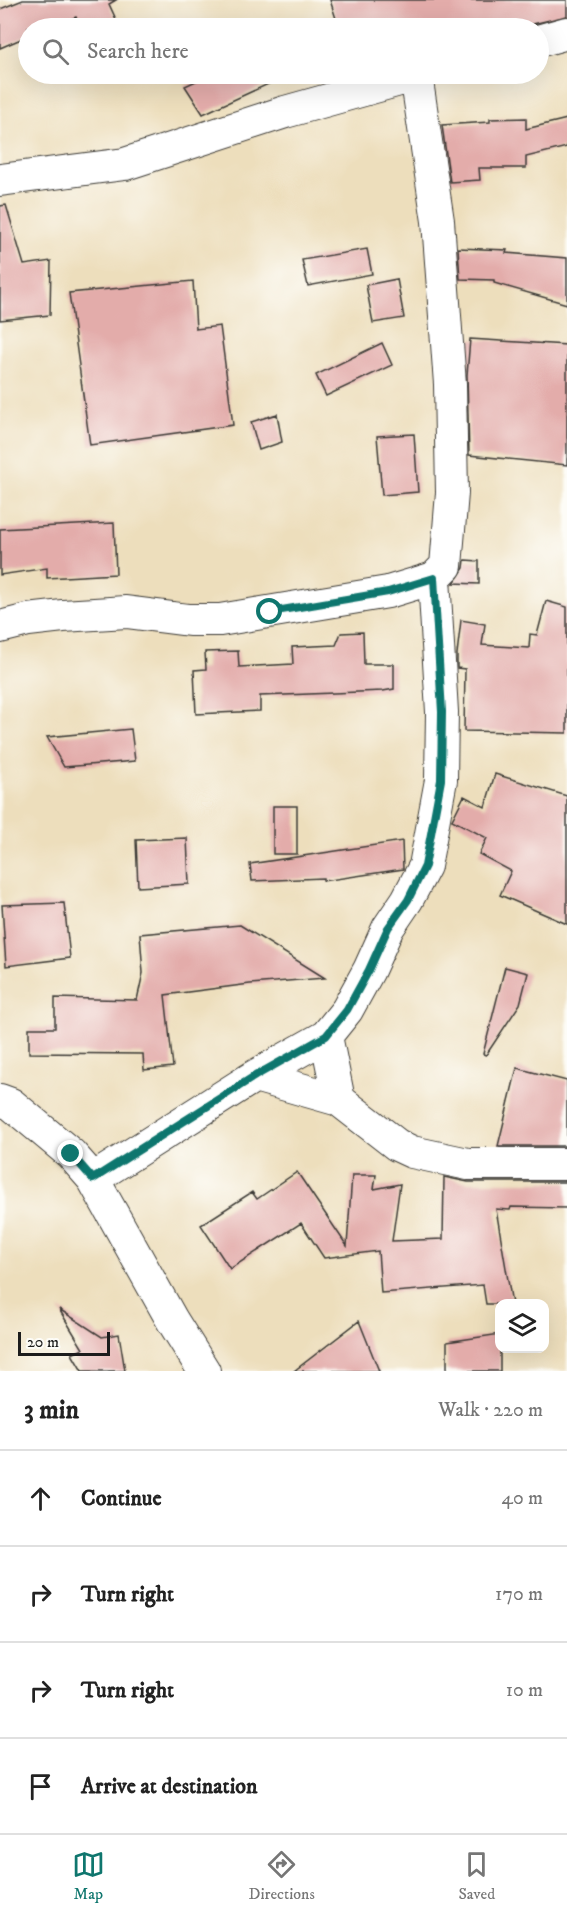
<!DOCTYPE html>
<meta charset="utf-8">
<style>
:root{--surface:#fff;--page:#f6f6f6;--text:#222;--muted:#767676;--line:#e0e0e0;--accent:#0f766e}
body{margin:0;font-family:"IM FELL DW Pica",serif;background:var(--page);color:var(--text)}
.controls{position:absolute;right:18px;bottom:18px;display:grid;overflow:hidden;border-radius:12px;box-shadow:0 6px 24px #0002}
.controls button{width:54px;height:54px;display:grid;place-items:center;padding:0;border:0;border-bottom:2px solid var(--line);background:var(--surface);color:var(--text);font:30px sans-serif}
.scale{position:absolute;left:18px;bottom:15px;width:92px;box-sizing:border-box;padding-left:6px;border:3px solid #1c1c1c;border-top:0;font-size:16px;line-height:21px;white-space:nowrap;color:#1c1c1c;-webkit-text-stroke:4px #fdfcf7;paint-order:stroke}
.stop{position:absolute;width:18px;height:18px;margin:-14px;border:4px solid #0f766e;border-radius:50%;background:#fff}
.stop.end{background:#0f766e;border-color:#fff;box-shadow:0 2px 6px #0008}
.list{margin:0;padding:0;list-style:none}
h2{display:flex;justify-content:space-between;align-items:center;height:78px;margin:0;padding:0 24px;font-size:26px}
h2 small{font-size:20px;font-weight:400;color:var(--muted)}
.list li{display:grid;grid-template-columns:39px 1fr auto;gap:18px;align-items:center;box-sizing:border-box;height:96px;padding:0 24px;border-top:2px solid var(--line)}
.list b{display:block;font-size:22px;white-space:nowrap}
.list em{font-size:20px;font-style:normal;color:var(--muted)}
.icon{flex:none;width:33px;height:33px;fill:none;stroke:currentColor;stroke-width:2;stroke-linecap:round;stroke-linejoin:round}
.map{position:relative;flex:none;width:567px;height:1371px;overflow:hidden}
.search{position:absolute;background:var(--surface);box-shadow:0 6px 24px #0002;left:18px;right:18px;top:18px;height:66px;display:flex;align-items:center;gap:15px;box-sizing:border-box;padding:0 21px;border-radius:33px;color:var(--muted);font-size:22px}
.sheet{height:462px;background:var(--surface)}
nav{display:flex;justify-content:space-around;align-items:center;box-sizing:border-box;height:84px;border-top:2px solid var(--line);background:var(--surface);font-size:16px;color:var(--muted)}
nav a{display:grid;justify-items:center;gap:3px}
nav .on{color:var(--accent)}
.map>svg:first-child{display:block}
.building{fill:#e3acaa}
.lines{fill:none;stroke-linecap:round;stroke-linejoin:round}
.street-casing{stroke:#3b3934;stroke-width:34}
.street{stroke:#fff;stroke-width:32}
.route{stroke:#0f766e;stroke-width:8}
</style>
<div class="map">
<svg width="567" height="1371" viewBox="0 0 567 1371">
<rect width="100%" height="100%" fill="#fdfcf7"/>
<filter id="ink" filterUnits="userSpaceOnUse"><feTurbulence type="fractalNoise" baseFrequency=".0167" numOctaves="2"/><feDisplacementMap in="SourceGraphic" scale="12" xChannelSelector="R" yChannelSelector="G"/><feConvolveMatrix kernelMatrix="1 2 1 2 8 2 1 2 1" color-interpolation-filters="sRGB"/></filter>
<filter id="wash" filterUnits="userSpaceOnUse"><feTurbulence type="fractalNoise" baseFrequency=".008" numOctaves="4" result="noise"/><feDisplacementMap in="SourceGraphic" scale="24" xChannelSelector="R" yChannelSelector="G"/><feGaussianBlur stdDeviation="1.35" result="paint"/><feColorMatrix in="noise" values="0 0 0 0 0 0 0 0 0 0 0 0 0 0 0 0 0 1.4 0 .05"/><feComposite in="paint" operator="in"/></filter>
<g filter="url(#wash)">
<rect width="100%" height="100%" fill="#eddebc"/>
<g id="blocks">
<path class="building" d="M 23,0 L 116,0 L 109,4 L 120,28 L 80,28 L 76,17 L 48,28 L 28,28 L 28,36 L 0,48 L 0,9 Z
M 330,0 L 567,0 L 567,16 L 533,24 L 525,28 L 339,28 Z
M 211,74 L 290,74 L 203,114 L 185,86 Z
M 526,118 L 526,129 L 567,119 L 567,147 L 526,157 L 526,168 L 479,168 L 480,180 L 450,182 L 442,125 L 490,122 L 490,119 Z
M 6,205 L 24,265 L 51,261 L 50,315 L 0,320 L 0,206 Z
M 458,248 L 507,250 L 506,253 L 567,258 L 567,304 L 494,283 L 494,280 L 460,279 Z
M 367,249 L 372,274 L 308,286 L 302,260 Z
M 397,279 L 404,318 L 373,323 L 366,285 Z
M 193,281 L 196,329 L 220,326 L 233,425 L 90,445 L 69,293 Z
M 470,339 L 567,345 L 567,465 L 469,455 L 467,375 Z
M 382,343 L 392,365 L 326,396 L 316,375 Z
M 277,414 L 282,442 L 259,450 L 251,422 Z
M 414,434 L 418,492 L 382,495 L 377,436 Z
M 114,523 L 116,574 L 47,578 L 47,568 L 0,575 L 0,529 Z
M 465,560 L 479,561 L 479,584 L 454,583 L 464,568 Z
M 546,601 L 567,607 L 567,733 L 464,731 L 465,669 L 457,668 L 457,654 L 461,620 L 485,624 L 482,645 L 529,648 L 530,634 L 537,635 Z
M 363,632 L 364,664 L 394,664 L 394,689 L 383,691 L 260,696 L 260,711 L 196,714 L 194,670 L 206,669 L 205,652 L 238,651 L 239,667 L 293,664 L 292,647 L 336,645 L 341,633 Z
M 131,729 L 135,761 L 64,767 L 47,737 Z
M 495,774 L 567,796 L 567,924 L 500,895 L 511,871 L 479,854 L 487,838 L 452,820 L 464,796 L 485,807 Z
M 273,806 L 297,806 L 297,854 L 273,854 Z
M 187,838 L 189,884 L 138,887 L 136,840 Z
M 402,841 L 403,869 L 323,881 L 323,878 L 252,881 L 250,864 Z
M 64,903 L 70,958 L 6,966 L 2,905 Z
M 240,925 L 325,978 L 250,984 L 165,995 L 173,1067 L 144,1070 L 143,1054 L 29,1053 L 29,1028 L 55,1028 L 55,998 L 137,1000 L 143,973 L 140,934 Z
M 505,967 L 528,973 L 520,1004 L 486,1055 L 483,1054 Z
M 517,1068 L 567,1081 L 567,1146 L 498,1146 Z
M 297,1172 L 347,1246 L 352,1175 L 376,1175 L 374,1189 L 400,1184 L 392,1241 L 443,1239 L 444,1177 L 468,1182 L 567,1182 L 567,1208 L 511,1207 L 510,1210 L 496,1209 L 512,1304 L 486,1304 L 483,1285 L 381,1293 L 378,1251 L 324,1258 L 301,1223 L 230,1269 L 201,1225 L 252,1192 L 257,1199 Z
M 59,1309 L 102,1337 L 119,1334 L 125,1371 L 82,1371 L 72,1354 L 83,1349 Z
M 359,1321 L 379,1371 L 294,1371 Z
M 500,1334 L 500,1371 L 447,1371 L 447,1342 Z"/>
</g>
</g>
<g filter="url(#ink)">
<use href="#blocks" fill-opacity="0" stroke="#3b3934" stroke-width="1.5"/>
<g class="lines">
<g class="street-casing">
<path id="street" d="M 538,41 L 567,33
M 0,180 L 125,164 L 285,112 L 421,74
M 0,627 L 28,620 L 63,616 L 126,612 L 189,620 L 220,620 L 388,592 L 434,578 L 446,566 L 452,493 L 450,384 L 438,221 L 416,75
M 326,1036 L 339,1100
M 255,1076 L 339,1100 L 397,1145 L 412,1152 L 468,1164 L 567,1164
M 0,1100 L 11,1104 L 71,1154 L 93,1179 L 172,1320 L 204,1371
M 93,1179 L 255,1076 L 326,1036 L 347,1010 L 369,970 L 388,928 L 407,900 L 425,866 L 441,780 L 442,712 L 434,578"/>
</g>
<use href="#street" class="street"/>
</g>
</g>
<g class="lines" filter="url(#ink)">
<path class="route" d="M 71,1154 L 93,1179 L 255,1076 L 326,1036 L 347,1010 L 369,970 L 388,928 L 408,900 L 425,866 L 441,780 L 442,712 L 434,578 L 388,592 L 270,612"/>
</g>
</svg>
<div class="controls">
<button><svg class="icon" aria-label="layers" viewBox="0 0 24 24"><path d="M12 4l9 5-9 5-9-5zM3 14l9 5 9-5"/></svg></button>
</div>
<div class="scale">20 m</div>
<div class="stop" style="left:270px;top:612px"></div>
<div class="stop end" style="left:71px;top:1154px"></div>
<div class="search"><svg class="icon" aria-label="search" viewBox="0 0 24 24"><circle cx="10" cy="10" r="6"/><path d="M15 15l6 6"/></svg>Search here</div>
</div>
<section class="sheet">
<h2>3 min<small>Walk · 220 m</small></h2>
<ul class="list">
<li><svg class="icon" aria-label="ahead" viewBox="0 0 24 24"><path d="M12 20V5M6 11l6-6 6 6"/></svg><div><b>Continue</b></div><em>40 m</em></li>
<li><svg class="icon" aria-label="right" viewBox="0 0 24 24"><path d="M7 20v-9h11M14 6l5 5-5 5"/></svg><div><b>Turn right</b></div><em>170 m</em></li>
<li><svg class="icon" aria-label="right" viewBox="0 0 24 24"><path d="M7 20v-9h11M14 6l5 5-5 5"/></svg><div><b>Turn right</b></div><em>10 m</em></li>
<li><svg class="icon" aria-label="arrive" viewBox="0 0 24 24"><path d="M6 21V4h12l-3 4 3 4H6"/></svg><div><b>Arrive at destination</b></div></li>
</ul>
</section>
<nav>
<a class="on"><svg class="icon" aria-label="map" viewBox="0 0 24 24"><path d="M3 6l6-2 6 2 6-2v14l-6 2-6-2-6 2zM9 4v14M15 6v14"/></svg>Map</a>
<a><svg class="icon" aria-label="directions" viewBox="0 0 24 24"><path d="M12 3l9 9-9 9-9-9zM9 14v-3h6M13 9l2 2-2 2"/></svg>Directions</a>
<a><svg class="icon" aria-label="saved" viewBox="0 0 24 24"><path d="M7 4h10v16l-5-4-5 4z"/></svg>Saved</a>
</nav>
